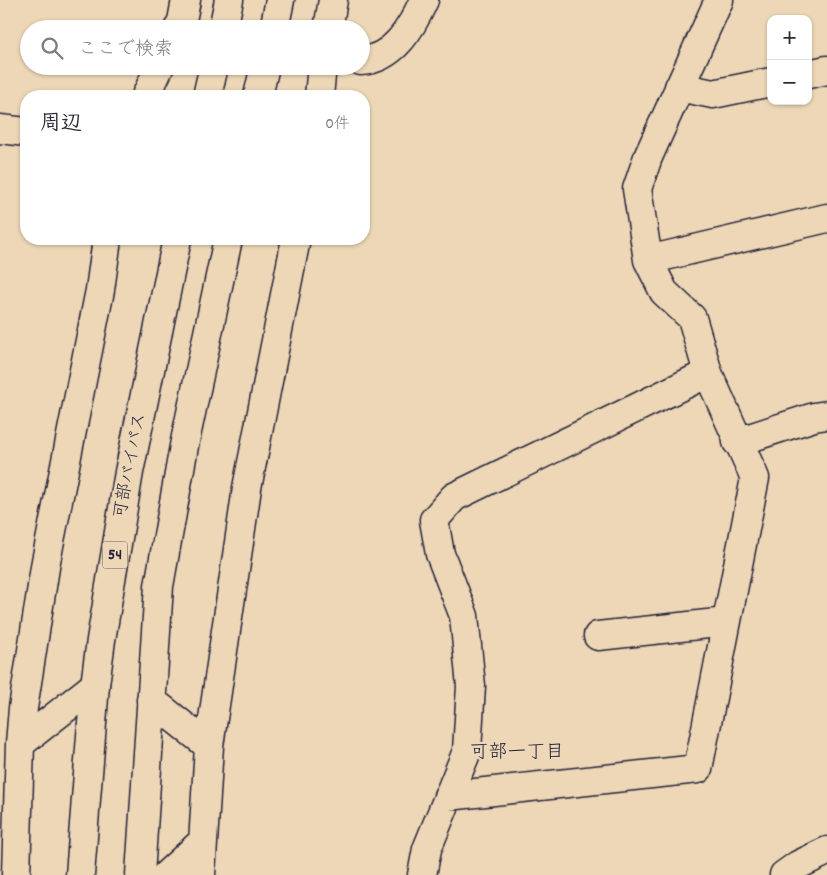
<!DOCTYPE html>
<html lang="ja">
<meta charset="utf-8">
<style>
:root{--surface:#fff;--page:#f2f2f3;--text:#2b2b33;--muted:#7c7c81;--line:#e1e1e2}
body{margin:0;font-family:Dekko,"Klee One",sans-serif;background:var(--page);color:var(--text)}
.controls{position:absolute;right:15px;top:15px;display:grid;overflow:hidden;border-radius:10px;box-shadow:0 1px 4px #0004}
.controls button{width:45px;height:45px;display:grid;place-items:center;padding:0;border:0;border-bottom:1px solid var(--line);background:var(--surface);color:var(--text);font:25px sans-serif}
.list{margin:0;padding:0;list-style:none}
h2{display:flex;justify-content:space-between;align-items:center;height:65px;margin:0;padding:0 20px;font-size:21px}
h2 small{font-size:16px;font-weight:400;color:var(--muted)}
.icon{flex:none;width:28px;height:28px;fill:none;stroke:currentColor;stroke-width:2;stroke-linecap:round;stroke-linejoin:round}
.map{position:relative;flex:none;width:827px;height:875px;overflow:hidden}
.search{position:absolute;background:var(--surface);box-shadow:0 1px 4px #0004;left:20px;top:20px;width:350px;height:55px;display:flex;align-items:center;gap:12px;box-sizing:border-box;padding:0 18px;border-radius:28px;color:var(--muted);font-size:19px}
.panel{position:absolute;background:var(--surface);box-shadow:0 1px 4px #0004;left:20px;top:90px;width:350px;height:155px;border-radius:20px}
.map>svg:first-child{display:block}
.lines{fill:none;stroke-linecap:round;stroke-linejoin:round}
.street-casing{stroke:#22223b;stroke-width:31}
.highway-casing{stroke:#22223b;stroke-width:31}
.street{stroke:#edd7b6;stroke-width:28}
.highway{stroke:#edd7b6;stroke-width:28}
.labels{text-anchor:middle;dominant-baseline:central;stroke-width:4.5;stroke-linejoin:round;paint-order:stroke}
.shield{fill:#edd7b6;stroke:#5f5860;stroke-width:1}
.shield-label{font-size:16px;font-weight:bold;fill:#22223b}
.street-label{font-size:18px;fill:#22223b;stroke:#edd7b6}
.neighbourhood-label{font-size:19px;fill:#22223b;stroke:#edd7b6}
</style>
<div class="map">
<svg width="827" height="875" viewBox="0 0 827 875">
<rect width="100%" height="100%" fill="#edd7b6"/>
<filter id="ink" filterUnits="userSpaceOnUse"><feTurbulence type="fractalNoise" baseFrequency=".02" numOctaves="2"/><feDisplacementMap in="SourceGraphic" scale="10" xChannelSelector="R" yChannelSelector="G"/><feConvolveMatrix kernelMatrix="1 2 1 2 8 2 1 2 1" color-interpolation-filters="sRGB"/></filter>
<g filter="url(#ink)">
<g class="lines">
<g class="street-casing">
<path id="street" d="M 178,29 L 182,21 L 186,0
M 328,29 L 333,0
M 361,61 C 394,59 412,27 424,0
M 808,74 L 827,70
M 679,87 L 713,94 L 771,82
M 146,96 L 160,66
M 319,96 L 322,66
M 0,129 L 26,132
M 648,260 L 827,218
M 737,442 L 814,417 L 827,415
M 598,636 L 726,622
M 151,700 L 209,746
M 20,744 L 95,685
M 448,796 L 698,769 L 755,478 L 708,373 L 692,318 L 664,292 L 648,260 L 637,189 L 648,157 L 719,0
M 16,875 L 20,744 L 23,708 L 46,561 L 100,290 L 107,239
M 166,875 L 202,842
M 201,875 L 209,746 L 247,488 L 296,239
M 422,875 L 427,849 L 467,751 L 471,686 L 464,616 L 440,554 L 434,520 L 454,497 L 708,373
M 784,875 L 798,865 L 827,851"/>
</g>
<g class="highway-casing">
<path id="highway" d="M 223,29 L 229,0
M 274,29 L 280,0
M 207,96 L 214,66
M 258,96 L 265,66
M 80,875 L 95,685 L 101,640 L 129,472 L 177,239
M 140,875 L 159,586 L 184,446 L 228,239"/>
</g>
<use href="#street" class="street"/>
<use href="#highway" class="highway"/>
</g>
</g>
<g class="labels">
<rect class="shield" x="102.5" y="541.5" width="25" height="27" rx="4"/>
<g class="shield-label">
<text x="115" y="555">54</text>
</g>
<g class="street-label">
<text transform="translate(131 466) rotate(-79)">可部バイパス</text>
</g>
<g class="neighbourhood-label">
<text x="517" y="753">可部一丁目</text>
</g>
</g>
</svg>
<div class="controls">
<button>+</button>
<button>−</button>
</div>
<div class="search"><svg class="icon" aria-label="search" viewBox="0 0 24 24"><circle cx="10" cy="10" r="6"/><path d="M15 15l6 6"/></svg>ここで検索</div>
<section class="panel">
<h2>周辺<small>0件</small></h2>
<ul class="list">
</ul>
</section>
</div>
